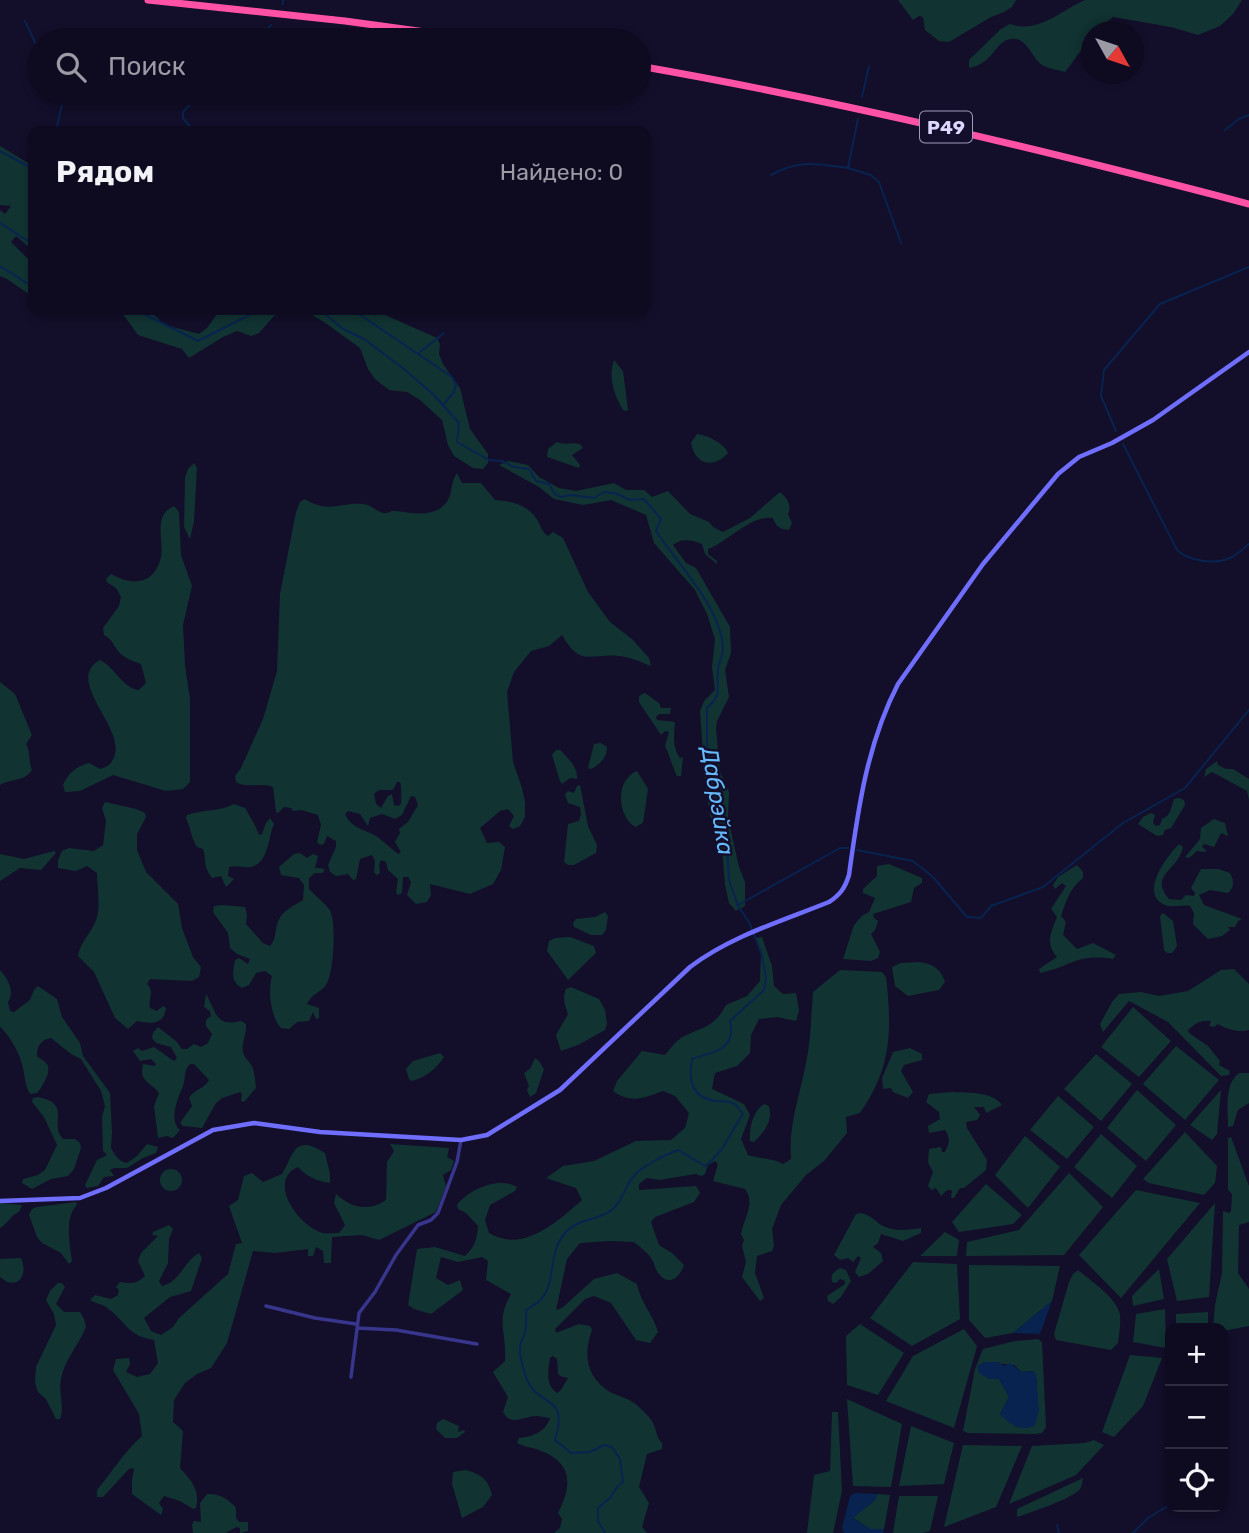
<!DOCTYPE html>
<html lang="ru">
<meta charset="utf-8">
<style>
:root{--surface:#0e0a20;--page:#171329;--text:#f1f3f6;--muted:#9b9aa5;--line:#2e2b3e}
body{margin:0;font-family:Rubik,sans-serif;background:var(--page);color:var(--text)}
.controls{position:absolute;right:21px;bottom:21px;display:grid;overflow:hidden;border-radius:14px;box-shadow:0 4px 10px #0003}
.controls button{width:63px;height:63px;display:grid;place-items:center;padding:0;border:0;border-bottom:2px solid var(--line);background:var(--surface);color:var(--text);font:35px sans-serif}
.compass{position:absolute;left:1081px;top:21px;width:63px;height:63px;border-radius:50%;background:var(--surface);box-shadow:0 4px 10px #0003;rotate:130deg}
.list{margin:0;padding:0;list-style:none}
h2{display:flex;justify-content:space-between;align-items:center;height:91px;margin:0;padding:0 28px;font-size:30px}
h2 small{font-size:23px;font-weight:400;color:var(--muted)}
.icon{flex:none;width:38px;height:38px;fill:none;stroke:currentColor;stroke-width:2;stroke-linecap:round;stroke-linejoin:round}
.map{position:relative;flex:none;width:1249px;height:1533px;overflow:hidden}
.search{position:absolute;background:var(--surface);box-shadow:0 4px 10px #0003;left:28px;top:28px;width:623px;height:77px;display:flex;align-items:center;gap:18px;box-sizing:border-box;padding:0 24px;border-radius:38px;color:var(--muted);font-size:26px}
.panel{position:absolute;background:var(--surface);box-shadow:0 4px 10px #0003;left:28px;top:126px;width:623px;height:189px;border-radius:14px}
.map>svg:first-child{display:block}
.green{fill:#113433;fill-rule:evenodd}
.water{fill:#08234f}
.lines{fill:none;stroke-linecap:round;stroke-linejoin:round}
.stream{stroke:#08234f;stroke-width:2}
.street{stroke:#38368c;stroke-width:3.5}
.secondary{stroke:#706eff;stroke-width:4.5}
.highway{stroke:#ff52a7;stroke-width:7}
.labels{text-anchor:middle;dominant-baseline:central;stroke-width:5;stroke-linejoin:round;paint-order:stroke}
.shield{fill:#130e2a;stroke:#9f9bbf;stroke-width:2}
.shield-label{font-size:19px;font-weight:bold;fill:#dbd7ff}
.water-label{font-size:23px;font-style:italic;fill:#65b9ff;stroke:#130e2a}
</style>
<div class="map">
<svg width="1249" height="1533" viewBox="0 0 1249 1533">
<rect width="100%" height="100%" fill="#130e2a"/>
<path class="green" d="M 898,0 L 1016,0 L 1012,7 L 1004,12 L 991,17 L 949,42 L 939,41 L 925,30 L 923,17 L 919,16 L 913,20 Z
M 1085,0 L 1242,0 L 1233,14 L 1220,26 L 1198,35 L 1171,27 L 1113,17 L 1097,31 L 1092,32 L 1091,37 L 1065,72 C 1059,70 1050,69 1044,66 C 1030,59 1028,33 1007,40 C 995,44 992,64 969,68 L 969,60 L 1001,29 L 1010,24 C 1038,34 1060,11 1085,0 Z
M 0,146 L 33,166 L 33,251 L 16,236 L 11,242 L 33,264 L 33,297 L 7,279 L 0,276 L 0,210 L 5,214 L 11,206 L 0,205 Z
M 120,310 L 149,310 L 165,325 L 199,334 L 207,328 L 220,310 L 374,310 L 437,338 L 440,344 L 439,354 L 443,364 L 460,388 L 470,429 L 488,454 L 488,463 L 483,469 L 473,468 L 454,456 L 448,445 L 442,420 L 420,400 L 407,392 L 389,390 L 375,379 L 368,369 L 360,348 L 324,322 L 312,315 L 299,312 L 286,313 L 274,316 L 259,333 L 251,336 L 237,331 L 223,337 L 189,358 L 182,349 L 138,335 Z
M 614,360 L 623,371 L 628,410 L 624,411 C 614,397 608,376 614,360 Z
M 697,434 C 707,435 724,443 728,453 C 714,469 695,465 691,443 Z
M 557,442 C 566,446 573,441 581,445 L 583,448 L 572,455 L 580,465 L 579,468 L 547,457 L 548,449 Z
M 508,461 L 528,465 L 539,477 L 559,488 L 576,491 L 614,483 L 626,490 L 644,490 L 652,497 L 668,491 L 690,514 L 709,522 L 713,527 L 723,532 L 750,518 L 780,492 C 787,498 792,505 788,514 L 792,523 L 789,530 C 780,529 776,527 773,518 C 750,515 728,542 708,549 L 708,554 L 717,561 L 717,564 L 705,554 L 702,544 C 692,540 682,538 673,545 L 686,563 L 696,568 L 730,627 L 731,653 L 725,670 L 729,697 L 717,721 L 716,729 L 720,772 L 729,792 L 728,818 L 739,867 L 745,882 L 745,906 L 736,911 L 729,903 L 725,885 L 721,836 L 710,816 L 705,781 L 700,711 L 704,701 L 715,690 L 712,667 L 715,639 L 707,614 L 695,590 L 654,543 L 646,515 L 611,500 L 583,505 L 554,499 L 539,487 L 499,465 Z
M 194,463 L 197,468 L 194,521 L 190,539 L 184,527 L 185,478 L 188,469 Z
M 457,473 L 462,483 L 481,483 L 495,500 C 510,501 526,504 536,518 C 541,525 540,530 548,536 L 553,532 L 563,538 L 588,592 L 610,622 L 633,640 L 649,658 L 651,666 C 641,662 630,657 619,656 C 590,653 581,668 562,635 L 549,646 L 531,651 L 514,672 L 507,692 L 513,762 L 522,788 L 525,802 L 525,817 L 520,826 L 513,829 L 509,826 L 514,816 L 508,809 L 500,811 L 480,828 L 487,843 L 499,842 L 505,847 L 501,870 L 493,884 L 470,894 L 430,884 L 431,895 L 427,902 L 416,904 L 407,895 L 411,882 L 408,877 L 403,877 L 402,893 L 398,895 L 396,893 L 398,879 L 388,870 L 386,862 L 381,860 L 379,865 L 380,873 L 377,875 L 374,872 L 375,861 L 372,855 L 360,859 L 356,879 L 353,880 L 348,874 L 336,876 L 330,872 L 328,865 L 336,847 L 336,841 L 327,836 L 324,844 L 320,845 L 317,842 L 321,825 L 318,815 L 302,810 L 293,811 L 291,808 L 284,807 L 278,813 L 276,812 L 273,787 C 261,782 248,789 236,782 L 235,776 L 241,768 L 263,719 L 277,671 L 280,594 L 296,512 L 300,502 L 305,499 C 328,514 340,502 363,504 C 371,505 376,511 383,513 C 389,514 388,511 394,511 C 410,512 427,518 442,507 C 454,498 449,484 457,473 ZM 397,782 L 400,782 C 402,786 401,799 401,804 L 398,806 L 394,805 L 392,794 L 388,796 L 381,808 L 376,804 L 374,794 L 379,790 L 393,790 ZM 411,796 L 415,797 L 418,805 L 408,822 L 399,829 L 400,833 L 395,842 L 401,852 L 398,854 C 391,849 386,843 379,838 C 367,829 352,830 345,814 L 348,811 L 360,814 L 368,826 L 370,818 L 382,814 L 395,819 L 402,815 Z
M 174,506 L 179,512 L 181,555 L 192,586 L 183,625 L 185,665 L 190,699 L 190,782 L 183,789 L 166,791 L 113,775 L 80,791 L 65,792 L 63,785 C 68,773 77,766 89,763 L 100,769 C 109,767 113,762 115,754 C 123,726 64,679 100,660 C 116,668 122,688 139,690 L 146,683 L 141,664 C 132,661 121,657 116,648 C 112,642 111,639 104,635 L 103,628 L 119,606 L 121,597 L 117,589 L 107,582 L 106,579 L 111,574 C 130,585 152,586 160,561 C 166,543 151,516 174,506 Z
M 0,682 L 15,694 L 32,735 L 26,744 C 31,752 28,761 32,770 C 24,782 12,778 0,785 Z
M 645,693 L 659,703 L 661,708 L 671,708 L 670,714 L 659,714 L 656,717 L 657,720 L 675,722 C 674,735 672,747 680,758 L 683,757 L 681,776 L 677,776 C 672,766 670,756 665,746 L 669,732 L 665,731 L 661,735 L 639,702 L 639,696 Z
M 601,743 L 607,747 C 607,758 600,764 591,769 L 588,768 L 594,744 Z
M 556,750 L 560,750 C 568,758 578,767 577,779 L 570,778 L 562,784 L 560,781 L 552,755 Z
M 1217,761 L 1218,765 L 1226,769 L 1233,769 L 1249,779 L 1249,800 L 1247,791 L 1216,774 L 1212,772 L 1204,777 L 1206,769 Z
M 637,771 L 648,789 L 643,823 L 635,827 C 617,815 615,780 637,771 Z
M 580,785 L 588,826 L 597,845 L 596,853 L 574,865 L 568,865 L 564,862 L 568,824 L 579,821 L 581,814 L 580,807 L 568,803 L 565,794 L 568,791 L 574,793 L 577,786 Z
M 1179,798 L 1184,800 L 1185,805 L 1171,828 L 1165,830 L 1163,835 L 1157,836 L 1138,824 L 1143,817 L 1151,813 L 1155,815 L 1153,823 L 1156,826 L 1160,825 L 1162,819 C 1171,816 1171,807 1174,799 Z
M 105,802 L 136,809 L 145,813 L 146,817 L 137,834 L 137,850 L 146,872 L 178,904 L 182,928 L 193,957 L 201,967 L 199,977 L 192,981 L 150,979 L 147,984 C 155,991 148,999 150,1008 L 157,1011 L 163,1006 L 166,1008 C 164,1025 151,1024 137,1021 L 128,1029 L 115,1018 L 94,972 L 78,956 C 81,940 91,934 96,920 C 101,907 97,887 97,873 L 87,866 L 76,871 L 58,868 L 58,860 L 62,851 L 69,848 L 94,851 L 103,845 L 106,821 L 102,808 Z
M 234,804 L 245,808 C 250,817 256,826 259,835 L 262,834 L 266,823 L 270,818 L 274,824 C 268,837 269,863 251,867 C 244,868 237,865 229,867 L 228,876 L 234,879 L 226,887 L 221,876 L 212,878 C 202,864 207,861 203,849 L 197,847 C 191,838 191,828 186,818 L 187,815 C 203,809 219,812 234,804 Z
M 1214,819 L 1225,823 L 1228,836 L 1221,833 L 1214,847 L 1204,844 L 1202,847 L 1206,850 L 1205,852 L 1197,851 L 1189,858 L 1185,857 L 1200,839 L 1201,828 Z
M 1179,844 L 1183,847 C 1179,870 1148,875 1169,899 L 1181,900 L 1186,895 L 1194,896 L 1195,893 L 1191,888 L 1201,869 L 1218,869 L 1230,873 C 1234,881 1235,886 1228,893 L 1210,890 L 1199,895 L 1204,905 L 1242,919 L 1238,921 L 1235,927 L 1228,927 L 1230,930 L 1222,936 L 1208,939 L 1193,924 L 1194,913 L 1190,906 C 1181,904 1171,909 1163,904 C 1140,892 1167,856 1179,844 Z
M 54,851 L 56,853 L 41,870 L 20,868 L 0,881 L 0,854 L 24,859 Z
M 300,853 L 307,858 L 313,854 L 318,856 L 315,868 L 321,868 L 325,870 L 322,873 L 315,873 L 309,878 L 309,889 C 315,896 324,902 329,909 C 337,919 334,973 326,985 C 320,993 311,994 307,1004 L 319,1008 L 319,1018 L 316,1019 L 313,1012 L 309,1021 L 297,1022 L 289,1029 L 281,1028 C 270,1016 268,991 272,976 L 265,971 L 256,973 L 249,985 L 242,988 C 230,981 233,972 235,960 L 239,958 L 248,964 L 250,959 L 237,954 L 230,948 L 228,933 L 213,912 L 214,906 L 223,905 L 245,907 L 247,914 L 246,924 L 263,943 L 270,946 C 275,940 275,936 276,929 C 279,912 290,908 303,900 L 304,885 L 299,878 L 281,875 L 279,867 L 294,854 Z
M 889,864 L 922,878 L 922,883 L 914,888 L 911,902 L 873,914 L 874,918 L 878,921 L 875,930 L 871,934 L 880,952 L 878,958 L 871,961 L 843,959 L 854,925 L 862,916 L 869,912 L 875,898 L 863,893 L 863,889 L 877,876 L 877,866 Z
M 1077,865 L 1083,872 L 1083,878 C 1070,888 1066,901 1061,916 L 1066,922 L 1063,935 L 1077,949 L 1093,943 L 1116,955 L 1113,959 C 1076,953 1071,967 1040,973 L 1039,969 L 1057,957 C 1045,944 1051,932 1057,917 L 1051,909 L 1066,886 L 1062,883 L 1055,889 L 1053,885 L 1058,877 Z
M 605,912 L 608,916 L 606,930 L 602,935 L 591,935 L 574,927 L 573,923 L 576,919 L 595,917 Z
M 1163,913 L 1173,921 L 1177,946 L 1172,953 L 1167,953 L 1164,950 L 1160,916 Z
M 570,937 L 594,946 L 596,953 L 568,980 L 547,951 L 549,941 L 555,938 Z
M 762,937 L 772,966 L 774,986 L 783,994 L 796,993 L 799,1011 L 796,1021 L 777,1017 L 759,1019 L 751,1035 L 750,1053 L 737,1066 L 715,1073 L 712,1089 L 744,1104 L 750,1115 L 741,1139 L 748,1155 C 760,1159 772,1158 783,1164 L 791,1159 C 788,1126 800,1095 806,1063 C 811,1040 811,1016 813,992 L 840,970 L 882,972 L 886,977 C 892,1029 892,1068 860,1113 L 846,1117 L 847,1133 L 824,1161 L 806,1175 L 781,1205 L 772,1229 L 774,1246 L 772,1251 L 757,1256 L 755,1273 L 764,1298 L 760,1301 L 742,1277 L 746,1262 L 742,1246 L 744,1240 L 741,1234 C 744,1217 756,1204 745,1189 L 713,1181 L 718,1164 L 715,1161 L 708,1165 L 705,1174 L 702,1176 L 695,1174 L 660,1180 L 647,1178 L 639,1184 L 639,1190 L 696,1186 L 700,1193 L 694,1202 L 655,1217 L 651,1222 L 659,1245 L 672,1253 L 684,1265 C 680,1277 669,1287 659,1274 C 655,1270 655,1263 651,1258 C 647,1252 640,1247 634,1242 L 609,1241 L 580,1243 L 567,1259 L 556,1310 L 562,1308 L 594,1279 L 617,1273 L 637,1284 C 640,1302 653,1314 658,1332 L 650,1343 L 636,1340 L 611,1303 L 594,1296 L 585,1299 L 555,1329 L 556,1333 L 579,1324 L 590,1326 L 592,1330 C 583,1354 586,1377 610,1392 C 620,1397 631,1399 639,1407 C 644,1412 650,1417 653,1423 C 657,1431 656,1437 662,1443 L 662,1449 L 647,1454 L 639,1487 L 649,1503 L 642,1527 L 647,1533 L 554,1533 L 560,1528 L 562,1519 L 558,1513 C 573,1484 572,1462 539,1450 C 531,1447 524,1447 517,1443 L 519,1438 C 531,1437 546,1432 550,1418 C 548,1418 539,1416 537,1416 C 523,1416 511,1427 503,1412 L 508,1397 L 493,1372 L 505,1361 C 507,1331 495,1322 511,1294 L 486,1280 L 488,1261 L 482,1257 L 458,1262 L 441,1257 L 436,1278 L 448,1285 L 460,1280 L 463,1290 L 431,1314 L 414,1309 L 408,1305 L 417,1249 L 435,1247 L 465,1256 C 475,1247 477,1239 478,1226 L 466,1213 L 458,1209 L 457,1205 C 468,1190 499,1176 517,1187 L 515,1191 L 490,1205 L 485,1220 L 489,1233 C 523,1254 558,1221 582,1200 L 576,1188 L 546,1178 L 563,1166 L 594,1161 L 636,1141 L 671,1140 L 685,1128 L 689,1113 L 675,1096 L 663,1091 C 643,1098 632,1104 613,1091 L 617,1081 L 642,1051 L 665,1055 C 670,1049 675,1042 681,1038 C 703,1026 713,1029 726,1005 L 747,996 L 760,981 L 761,954 L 755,938 ZM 553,1356 L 557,1359 L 558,1373 L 560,1376 L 568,1378 L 561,1390 L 557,1393 C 545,1384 548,1371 550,1358 Z
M 920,962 C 933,964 941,969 945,982 L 939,990 L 908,996 L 895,986 L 892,967 L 901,963 Z
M 1234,969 L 1249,984 L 1249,1030 C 1240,1033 1226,1029 1218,1024 L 1214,1027 L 1209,1026 L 1211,1021 C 1201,1020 1196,1023 1188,1030 L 1189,1033 L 1208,1046 L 1220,1061 L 1219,1065 L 1230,1071 L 1229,1075 L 1221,1076 L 1168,1022 L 1129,1001 L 1103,1032 L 1100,1024 L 1112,1002 L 1119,994 L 1141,992 L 1159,996 L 1188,991 L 1221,970 Z
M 0,970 C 8,979 15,991 8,1002 L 10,1011 L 14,1012 L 30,1000 L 34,990 L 38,986 L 57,999 L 62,1017 L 80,1043 L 83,1056 L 110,1093 L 112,1132 L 111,1148 C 115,1155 119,1162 127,1163 L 137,1156 L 147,1144 L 158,1147 L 156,1153 L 143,1158 L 127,1168 L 114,1168 L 110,1170 L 114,1176 L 104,1177 L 98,1186 L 87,1188 L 85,1185 L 97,1160 L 107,1155 L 103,1151 L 102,1117 L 105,1106 L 101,1091 L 81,1059 L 71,1054 L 51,1038 C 41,1040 37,1045 37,1056 C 40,1059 44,1060 47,1064 C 52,1072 42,1087 37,1093 L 30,1094 C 24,1084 25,1072 21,1061 C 19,1052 7,1032 0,1027 Z
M 571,987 L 599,999 L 605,1010 L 607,1024 L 605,1030 L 578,1045 L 561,1051 L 556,1035 L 568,1014 C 565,1005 562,998 566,989 Z
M 206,994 C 217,1014 216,1027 241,1021 L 246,1024 C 247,1034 241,1043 243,1052 C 244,1058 249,1061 252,1066 C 255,1073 255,1081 256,1088 L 244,1102 L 241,1101 L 242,1094 L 240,1092 L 222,1098 L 216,1103 L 202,1128 L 183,1126 L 180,1123 L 192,1106 L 189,1098 C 194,1089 205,1089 209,1080 L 194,1064 L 190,1064 C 183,1071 186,1078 183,1086 C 178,1098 168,1120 180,1130 L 173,1138 L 167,1136 L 158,1138 L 154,1106 L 159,1093 C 150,1081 139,1083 143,1064 L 155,1066 L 156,1064 L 151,1059 L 140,1061 L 133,1051 L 138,1048 L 142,1051 L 154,1047 L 174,1061 L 177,1058 L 171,1047 L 156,1043 L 152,1038 L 153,1033 L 158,1027 L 176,1041 L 182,1049 L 187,1049 L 194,1044 L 201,1047 L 208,1043 L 212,1034 L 206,1026 L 206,1020 L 211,1016 L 210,1011 L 204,1007 Z
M 1133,1007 L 1171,1041 L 1139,1077 L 1101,1047 Z
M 1176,1046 L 1219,1080 L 1185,1120 L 1143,1084 Z
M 910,1048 L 922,1054 L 922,1060 L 904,1065 L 901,1071 L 913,1092 L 908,1098 L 893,1092 L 891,1088 L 883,1089 L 882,1078 L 893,1052 Z
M 440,1053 L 444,1057 C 437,1068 425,1078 412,1081 L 409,1079 L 406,1069 L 413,1061 Z
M 1096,1054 L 1132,1084 L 1101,1121 L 1064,1089 Z
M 535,1058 L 539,1061 L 544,1069 L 536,1093 L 530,1097 L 527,1090 L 529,1086 L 524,1073 L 530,1069 Z
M 1239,1073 L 1249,1073 L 1249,1103 L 1238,1110 L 1233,1126 L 1229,1127 L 1228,1127 C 1228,1109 1224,1084 1239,1073 Z
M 1137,1090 L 1176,1125 L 1146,1161 L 1107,1128 Z
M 1221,1090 L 1217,1134 L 1212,1140 L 1190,1125 Z
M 952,1092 C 968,1093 992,1091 1002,1105 L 986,1113 L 984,1107 L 974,1107 L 980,1115 L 977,1120 L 966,1122 L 967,1128 L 987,1160 L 986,1170 L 964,1188 L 960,1188 L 954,1198 L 951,1198 L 952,1190 L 947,1190 L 941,1196 L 936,1188 L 931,1190 L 928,1186 L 933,1172 L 928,1162 L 929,1149 L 941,1147 L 942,1152 L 945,1152 C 949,1145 951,1138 945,1130 L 929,1133 L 928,1126 L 940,1119 L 939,1112 L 926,1102 L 929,1094 Z
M 1058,1096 L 1094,1127 L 1067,1159 L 1030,1130 Z
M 38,1097 C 73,1104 48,1123 63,1139 L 75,1139 L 80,1143 L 81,1148 L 74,1169 L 68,1176 L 51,1179 L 32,1189 L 22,1183 L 23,1179 L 38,1175 L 45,1170 L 57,1145 L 44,1117 L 32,1102 L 33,1098 Z
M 764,1104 L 769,1106 C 773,1122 764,1132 754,1142 L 750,1141 C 749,1128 753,1111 764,1104 Z
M 1185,1132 L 1217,1166 L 1215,1183 L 1204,1195 L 1149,1183 L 1143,1179 Z
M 1101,1134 L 1137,1166 L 1112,1198 L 1074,1167 Z
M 1025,1136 L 1060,1167 L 1028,1208 L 995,1175 Z
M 1231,1137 L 1249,1186 L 1249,1222 L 1239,1225 L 1238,1273 L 1249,1289 L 1249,1326 L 1223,1331 L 1223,1328 L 1213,1328 L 1215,1305 L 1222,1273 L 1223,1211 L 1229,1213 L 1231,1211 L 1232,1194 L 1228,1190 L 1228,1138 Z
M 390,1144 L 449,1148 L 447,1157 L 454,1161 L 451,1170 L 443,1175 L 446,1186 L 436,1212 L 379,1240 L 362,1235 L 332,1237 L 331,1263 L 324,1263 L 323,1251 L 316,1247 L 313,1256 L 308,1256 L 308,1249 L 275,1253 L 253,1251 L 227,1343 L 211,1368 L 197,1374 L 185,1383 L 174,1400 L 173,1422 L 183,1431 L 180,1468 C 192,1481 200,1490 196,1508 L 193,1509 L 180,1501 L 164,1496 L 159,1503 L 163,1509 L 161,1515 L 132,1494 L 132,1480 L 134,1468 L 129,1469 L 103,1497 L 97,1497 L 97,1490 C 112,1472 124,1452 142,1436 L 139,1414 L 113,1370 L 116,1359 L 129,1358 L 130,1364 L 126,1372 L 137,1377 L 150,1374 L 158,1363 L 154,1340 C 127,1336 126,1321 106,1307 C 101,1304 95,1303 90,1300 L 95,1295 L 111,1299 L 118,1295 L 119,1290 L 116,1287 L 120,1282 C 131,1284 137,1284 145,1276 L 138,1261 L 141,1253 L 158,1236 L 152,1235 L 153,1232 L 169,1225 L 173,1229 L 169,1239 L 168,1263 L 159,1281 L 162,1286 C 180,1282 184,1261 199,1253 L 202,1258 L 191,1291 L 170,1297 L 144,1318 L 151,1331 L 161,1335 L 173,1327 L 179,1318 L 228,1274 L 236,1244 L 242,1243 L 229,1206 L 238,1200 L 244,1176 L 252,1173 L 263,1182 L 282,1174 C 294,1154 294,1133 325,1153 L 330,1174 L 330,1183 C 317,1181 307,1177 298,1167 C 266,1181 299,1227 323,1233 C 327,1234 334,1233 339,1233 L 345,1225 L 334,1203 L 336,1194 C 351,1208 369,1212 386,1200 L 387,1162 L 394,1151 Z
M160 1180a11 11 0 1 1 22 0a11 11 0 1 1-22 0Z
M 1069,1173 L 1103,1207 L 1064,1255 L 966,1256 L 967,1242 L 1019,1230 Z
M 986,1184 L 1022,1215 L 1013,1224 L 959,1232 L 952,1222 Z
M 1136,1190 L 1200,1203 L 1121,1298 L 1079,1255 Z
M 76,1202 L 77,1205 C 64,1217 70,1246 72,1261 L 69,1264 L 61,1253 L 42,1243 L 37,1237 L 29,1215 L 32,1209 L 37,1207 Z
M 0,1203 L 22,1205 L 19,1212 C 10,1215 8,1224 0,1228 Z
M 1215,1203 L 1209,1297 L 1177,1301 L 1167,1259 Z
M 861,1213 C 870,1215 874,1220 881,1225 C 893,1232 908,1230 921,1228 L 921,1233 L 903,1241 L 881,1234 L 878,1243 L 873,1247 L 881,1253 L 883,1261 L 868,1274 L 859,1277 L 855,1272 L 861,1258 L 858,1256 L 853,1262 L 848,1258 L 840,1260 L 834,1255 L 856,1214 Z
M 945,1232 L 959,1240 L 957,1256 L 920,1256 Z
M 21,1258 C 29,1275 17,1292 0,1277 L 0,1259 Z
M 913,1262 L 957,1264 L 960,1319 L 912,1346 L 870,1318 Z
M 969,1265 L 1060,1266 L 1052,1301 L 1013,1333 L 985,1338 L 969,1320 Z
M 840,1268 L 846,1270 L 851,1281 L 841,1297 L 833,1304 L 828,1301 L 827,1296 L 845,1284 L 845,1281 L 840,1279 L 836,1283 L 832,1282 C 830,1274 834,1272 840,1268 Z
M 1159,1269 L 1164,1299 L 1133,1306 L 1132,1296 Z
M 1078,1270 C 1090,1280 1118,1299 1120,1315 C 1121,1324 1119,1334 1118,1343 L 1111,1350 L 1056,1340 L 1054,1334 L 1069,1282 L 1073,1274 Z
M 58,1283 L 62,1283 L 65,1287 L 56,1304 L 64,1312 L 80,1312 L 84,1319 L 86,1327 C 79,1345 64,1360 61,1379 C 58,1392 65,1407 60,1419 L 56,1419 L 46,1399 L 38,1392 L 35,1383 L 36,1367 L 56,1325 L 54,1314 L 46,1300 L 50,1291 Z
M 1165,1309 L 1166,1348 L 1133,1342 L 1136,1314 Z
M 1208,1312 L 1208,1328 L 1176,1328 L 1176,1314 Z
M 860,1324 L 904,1353 L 878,1395 L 847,1385 L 846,1336 Z
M 964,1329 L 977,1346 L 954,1428 L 886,1401 L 913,1356 Z
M 1038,1339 L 1042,1342 L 1046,1427 L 1042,1433 L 1035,1434 L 968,1433 L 963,1431 L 975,1369 L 983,1349 L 1015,1341 ZM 984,1362 L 1014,1365 L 1022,1372 L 1033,1371 L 1037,1381 L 1017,1427 L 1000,1414 L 1009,1397 L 999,1379 L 977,1367 Z
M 1130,1355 L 1162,1358 L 1143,1406 L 1114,1437 L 1102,1432 Z
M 847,1399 L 902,1424 L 891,1487 L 853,1486 Z
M 832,1412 L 838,1412 L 842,1491 L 833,1533 L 807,1533 L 814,1475 L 830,1471 Z
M 443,1419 L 459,1426 L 458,1432 L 464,1430 L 465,1432 L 457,1438 L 445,1438 L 436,1429 L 437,1423 Z
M 911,1426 L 954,1443 L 944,1484 L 899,1486 Z
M 1094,1440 L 1104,1445 L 1076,1475 L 1009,1504 L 1032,1446 L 1085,1443 Z
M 963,1445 L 1022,1446 L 996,1507 L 944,1527 Z
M 466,1470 C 482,1475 488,1479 492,1495 L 483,1507 L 462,1518 L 452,1484 L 453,1472 Z
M 1083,1478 C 1082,1482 1082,1486 1080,1489 C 1074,1498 1029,1513 1017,1517 L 1017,1509 Z
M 207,1494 C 219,1493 229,1499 236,1508 L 236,1518 L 239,1522 L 248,1522 L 248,1531 L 240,1533 L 240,1528 L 236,1527 L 226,1533 L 193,1533 L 192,1525 L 194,1521 L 201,1522 L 200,1503 Z
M 878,1494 L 890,1495 L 884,1529 L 870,1529 L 852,1517 L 874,1501 Z
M 899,1496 L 938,1496 L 930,1531 L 923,1533 L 893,1533 Z"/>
<path class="water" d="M 1052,1301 L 1040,1334 L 1013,1333 Z
M 984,1362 L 999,1362 L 1004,1366 L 1010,1363 L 1022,1372 L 1033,1371 L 1036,1374 L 1039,1410 L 1035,1425 C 1022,1433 1009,1424 1000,1414 L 1009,1397 L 999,1379 L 989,1379 L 979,1373 L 977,1367 Z
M 855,1493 L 878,1494 L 874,1501 L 853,1518 L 870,1529 L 884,1529 L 883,1533 L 844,1533 L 842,1528 L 850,1496 Z"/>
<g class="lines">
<path class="stream" d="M 283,4 L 283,0
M 25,21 L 40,53
M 256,40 L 271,25
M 862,97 L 869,66
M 1225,130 L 1239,119 L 1249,115
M 56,131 L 62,104 L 59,93
M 194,131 L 183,118 L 183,112 L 201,93
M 0,151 L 33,169
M 848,168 L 871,175 L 879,182 L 901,243
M 771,175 C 800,159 816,164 848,168 L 858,119
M 0,223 L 33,244
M 0,266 L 33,287
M 143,310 L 142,313 L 198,341 L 259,310
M 320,310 L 343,329 L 364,339 L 404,369 L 434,395 L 459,423 L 457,442 L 489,460 L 502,461 L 514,467 L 529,469 L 536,481 L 549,484 L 554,493 L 560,497 L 571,495 L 594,498 L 604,492 L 615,493 L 630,500 L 644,499 L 661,519 L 656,531 C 678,564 721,608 723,648 C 723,655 719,662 718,669 C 716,688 723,694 707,708 L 707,741 L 711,780 L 722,792 L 716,814 L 727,843 L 729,880 L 738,906 L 749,922 L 761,952 L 766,977 L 764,990 L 730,1021 C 737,1051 712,1052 692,1059 C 688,1079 691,1097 715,1101 C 722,1102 730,1100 736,1105 C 737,1106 742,1113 743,1114 C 729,1134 725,1151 705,1166 L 678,1150 C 667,1154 640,1167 633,1177 C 625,1186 623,1200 613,1209 C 599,1221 578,1218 566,1232 C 548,1251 556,1279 543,1297 C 540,1302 531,1307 526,1310 C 526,1317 527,1325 525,1332 C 524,1337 520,1342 520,1348 C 519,1355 523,1367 525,1374 C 536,1411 570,1390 555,1440 L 571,1453 L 590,1452 L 604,1445 L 612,1447 L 620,1459 L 623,1482 L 617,1487 L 610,1498 L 598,1508 L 598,1521 L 605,1533
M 353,310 L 452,377 L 456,384 L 454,392 L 443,405
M 419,353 L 444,333
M 1116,431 L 1101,396 L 1104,370 L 1160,304 L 1249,267
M 1123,444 L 1177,550 C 1189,561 1215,565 1230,558 C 1237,555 1243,549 1249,544
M 857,850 L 913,861 L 933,877 L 967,917 L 981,918 L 991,906 L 1043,887 L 1123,823 L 1185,788 L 1249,710
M 738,905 L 840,848 L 848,848
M 1057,1525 L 1059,1533
M 1133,1533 L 1148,1518 L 1166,1507"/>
<path class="street" d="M 266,1306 L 315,1318 L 356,1324
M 357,1328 L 396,1330 L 477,1344
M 351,1377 L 359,1313 L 375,1292 L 396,1255 L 418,1225 L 431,1220 L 438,1213 L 457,1162 L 461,1140"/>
<path class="secondary" d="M 0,1201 L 80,1198 L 106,1188 L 213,1130 L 254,1123 L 320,1132 L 461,1140 L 487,1135 L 560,1090 L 690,967 C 731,936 782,921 829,902 C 840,895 845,888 849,875 C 858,809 867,744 898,684 L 983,564 L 1058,474 L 1079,457 L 1112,443 L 1153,420 L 1249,352"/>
<path class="highway" d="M 148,0 L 345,21 L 484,40
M 639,66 C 845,102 1047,151 1249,204"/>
</g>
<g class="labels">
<rect class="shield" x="920" y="111.5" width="52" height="31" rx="5"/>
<g class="shield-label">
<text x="946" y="127">Р49</text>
</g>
<g class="water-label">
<text transform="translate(718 801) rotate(81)">Дабрэйка</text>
</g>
</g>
</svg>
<div class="controls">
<button>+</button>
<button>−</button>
<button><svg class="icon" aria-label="locate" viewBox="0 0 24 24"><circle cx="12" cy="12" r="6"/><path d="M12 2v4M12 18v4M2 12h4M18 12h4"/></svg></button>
</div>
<svg class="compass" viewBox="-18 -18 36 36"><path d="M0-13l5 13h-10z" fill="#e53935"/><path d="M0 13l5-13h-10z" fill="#9b9aa5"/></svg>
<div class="search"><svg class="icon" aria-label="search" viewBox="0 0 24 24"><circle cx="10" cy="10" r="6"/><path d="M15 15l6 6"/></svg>Поиск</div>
<section class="panel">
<h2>Рядом<small>Найдено: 0</small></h2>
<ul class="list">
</ul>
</section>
</div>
